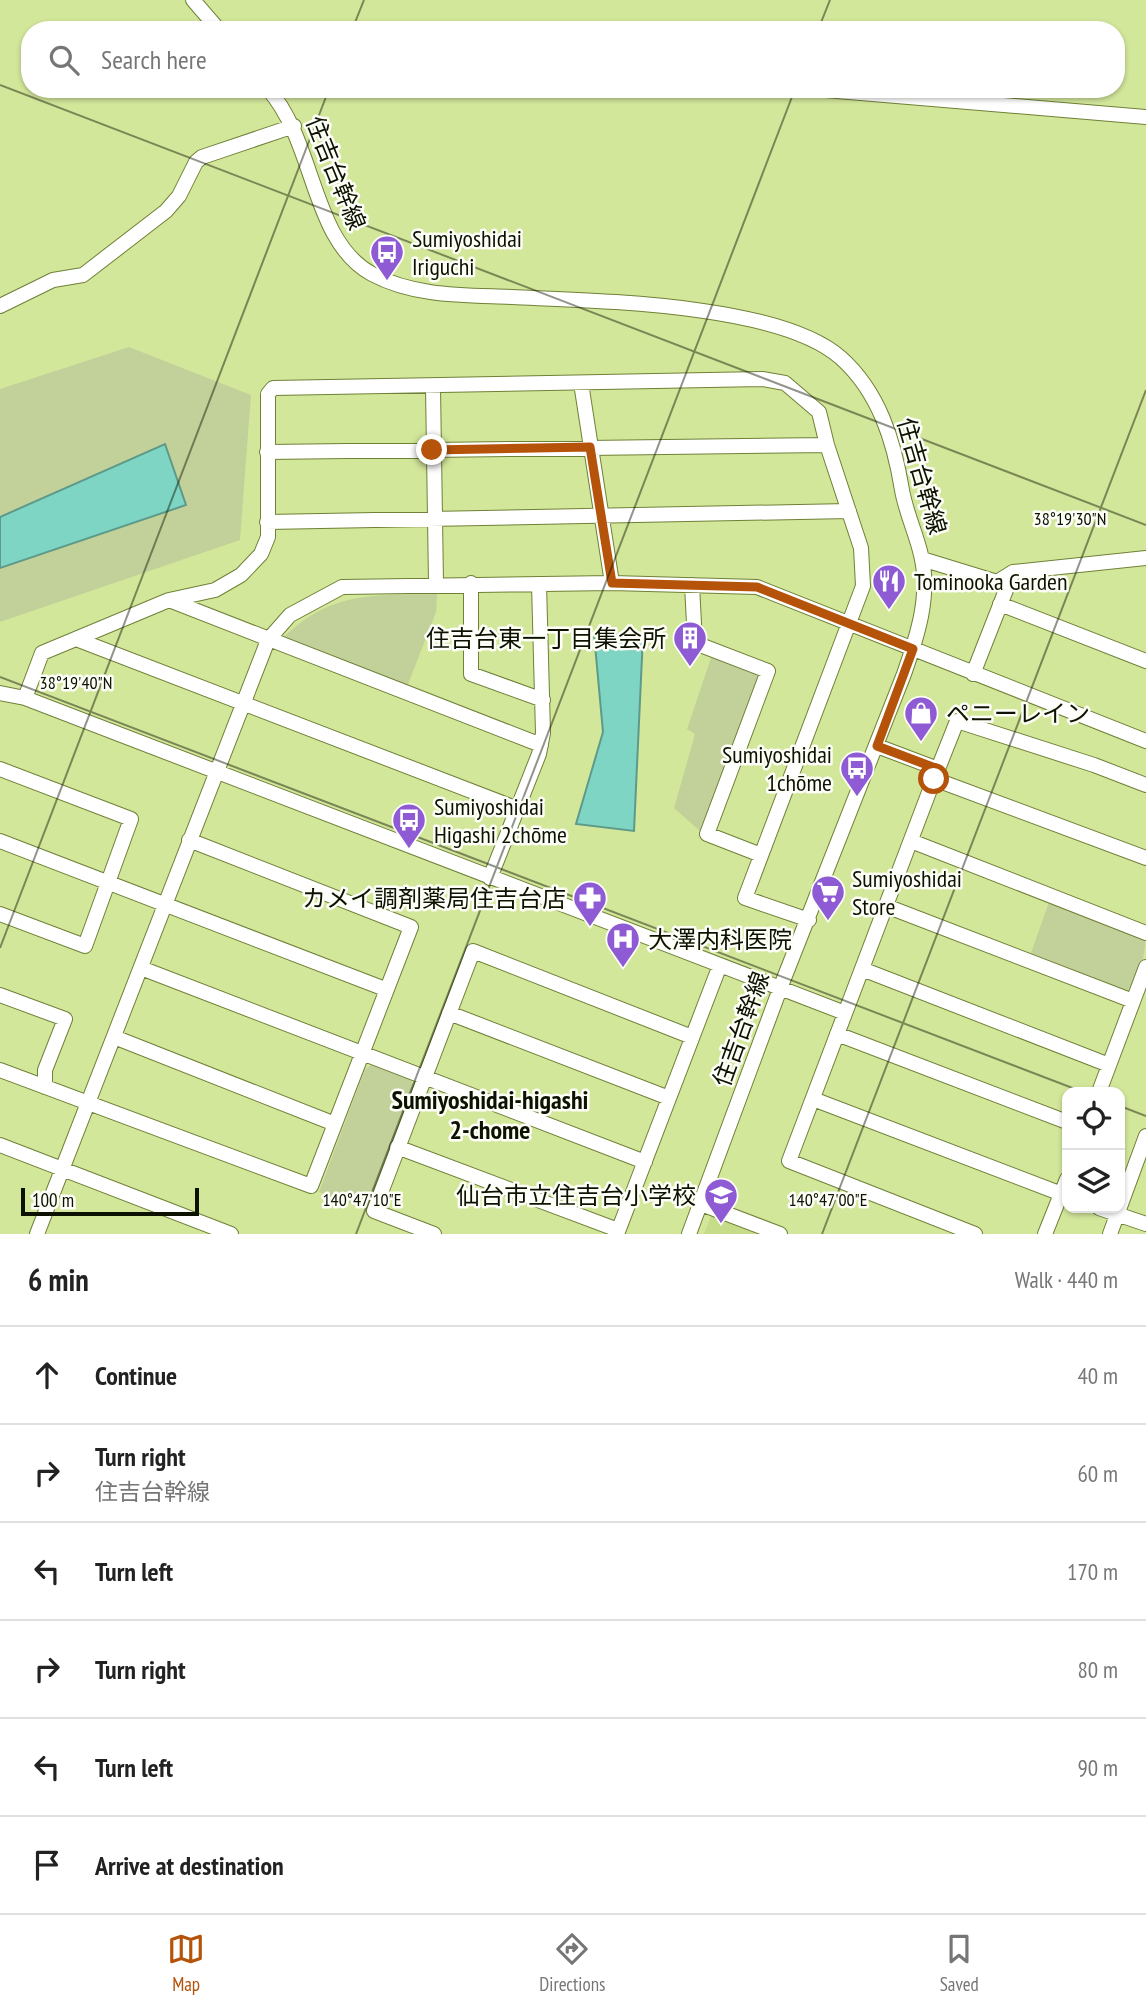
<!DOCTYPE html>
<meta charset="utf-8">
<style>
:root{--surface:#fff;--page:#f6f6f6;--text:#222;--muted:#767676;--line:#e0e0e0;--accent:#b45309}
body{margin:0;font-family:"PT Sans Narrow","Noto Sans JP",sans-serif;background:var(--page);color:var(--text)}
.controls{position:absolute;right:21px;bottom:21px;display:grid;overflow:hidden;border-radius:14px;box-shadow:0 2px 5px #0004}
.controls button{width:63px;height:63px;display:grid;place-items:center;padding:0;border:0;border-bottom:2px solid var(--line);background:var(--surface);color:var(--text);font:35px sans-serif}
.scale{position:absolute;left:21px;bottom:18px;width:178px;box-sizing:border-box;padding-left:7px;border:4px solid #0d1200;border-top:0;font-size:19px;line-height:24px;white-space:nowrap;color:#0d1200;-webkit-text-stroke:5px #fcfef7;paint-order:stroke}
.stop{position:absolute;width:21px;height:21px;margin:-16px;border:5px solid #b45309;border-radius:50%;background:#fff}
.stop.end{background:#b45309;border-color:#fff;box-shadow:0 2px 7px #0008}
.list{margin:0;padding:0;list-style:none}
h2{display:flex;justify-content:space-between;align-items:center;height:91px;margin:0;padding:0 28px;font-size:30px}
h2 small{font-size:23px;font-weight:400;color:var(--muted)}
.list li{display:grid;grid-template-columns:46px 1fr auto;gap:21px;align-items:center;box-sizing:border-box;height:98px;padding:0 28px;border-top:2px solid var(--line)}
.list b{display:block;font-size:26px;white-space:nowrap}
.list p{margin:0;font-size:23px;white-space:nowrap;color:var(--muted)}
.list em{font-size:23px;font-style:normal;color:var(--muted)}
.icon{flex:none;width:38px;height:38px;fill:none;stroke:currentColor;stroke-width:2;stroke-linecap:round;stroke-linejoin:round}
.map{position:relative;flex:none;width:1146px;height:1234px;overflow:hidden}
.search{position:absolute;background:var(--surface);box-shadow:0 2px 5px #0004;left:21px;right:21px;top:21px;height:77px;display:flex;align-items:center;gap:18px;box-sizing:border-box;padding:0 24px;border-radius:28px;color:var(--muted);font-size:26px}
.sheet{height:679px;background:var(--surface)}
nav{display:flex;justify-content:space-around;align-items:center;box-sizing:border-box;height:98px;border-top:2px solid var(--line);background:var(--surface);font-size:19px;color:var(--muted)}
nav a{display:grid;justify-items:center;gap:4px}
nav .on{color:var(--accent)}
.map>svg:first-child{display:block}
.built{fill:#c7dc89}
.green{fill:#c2d199}
.water{fill:#7fd5c4;stroke:#5d9a89;stroke-width:2}
.lines{fill:none;stroke-linecap:round;stroke-linejoin:round}
.minor-casing{stroke:#6f8037;stroke-width:16}
.minor{stroke:#fff;stroke-width:14}
.route{stroke:#b45309;stroke-width:9}
.ticks{fill:none;stroke:#0d1200;stroke-width:2;stroke-opacity:0.45}
.labels{text-anchor:middle;dominant-baseline:central;stroke-width:5;stroke-linejoin:round;paint-order:stroke}
.street-label{font-size:24px;fill:#0d1200;stroke:#fcfef7}
.poi-label{font-size:24px;fill:#0d1200;stroke:#fcfef7;text-anchor:start}
.neighbourhood-label{font-size:26px;font-weight:bold;fill:#0d1200;stroke:#fcfef7}
.ticks-label{font-size:18px;text-anchor:middle;fill:#0d1200;stroke:#fcfef7;stroke-width:5;stroke-linejoin:round;paint-order:stroke}
</style>
<div class="map">
<svg width="1146" height="1234" viewBox="0 0 1146 1234">
<rect width="100%" height="100%" fill="#d3e79b"/>
<path class="built" d="M 711,1216 L 759,1234 L 704,1234 Z"/>
<path class="green" d="M 129,347 L 251,395 L 240,540 L 0,622 L 0,389 Z
M 437,594 L 436,612 L 407,687 L 283,638 C 331,591 373,595 437,594 Z
M 712,655 L 758,674 L 758,682 L 701,832 L 674,808 L 695,734 L 687,729 Z
M 1049,902 L 1145,938 C 1146,954 1139,982 1126,991 L 1031,953 Z
M 373,1064 L 409,1077 L 414,1086 L 367,1210 L 319,1192 L 365,1069 Z"/>
<path class="water" d="M 165,444 L 186,505 L 0,568 L 0,517 Z
M 594,634 L 643,635 L 634,831 L 576,824 L 603,732 Z"/>
<g class="lines">
<g class="minor-casing">
<path id="minor" d="M 193,0 L 219,30
M 268,89 C 316,143 311,241 372,274 C 415,297 465,295 512,297 C 595,301 779,303 841,358 C 879,392 894,441 902,490 C 906,513 916,533 921,555 C 931,595 917,637 904,674 L 781,986 L 689,1234
M 813,89 L 1146,117
M 0,306 L 53,280 L 83,275 L 166,211 L 179,196 L 196,162 L 202,157 L 294,126
M 581,383 L 612,583
M 433,387 L 436,583
M 267,452 L 827,445
M 267,522 L 849,511
M 922,559 L 997,582 L 1013,572 L 1146,558
M 471,583 L 471,674 L 543,700
M 692,585 L 695,643 L 768,671 L 707,834 L 761,855
M 169,600 L 541,745
M 1000,604 L 1146,661
M 76,639 L 518,809
M 973,674 L 1013,572
M 0,693 L 25,698 L 845,1013
M 25,698 L 42,653 L 169,600 L 215,590 L 241,575 L 261,554 L 268,537 L 268,394 L 273,388 L 762,379 L 785,383 L 819,412 L 827,445 L 861,548 L 863,586 L 745,898 L 809,920
M 877,746 L 938,769
M 0,769 L 131,819 L 85,946 L 0,914
M 934,779 L 1146,858
M 0,841 L 385,989
M 911,841 L 1146,933
M 490,878 L 539,754 L 543,733 L 539,584
M 886,906 L 1133,1001
M 141,968 L 645,1162
M 862,969 L 1109,1065
M 0,995 L 65,1019 L 45,1070 L 45,1087
M 449,1013 L 669,1098
M 837,1034 L 1067,1122
M 114,1037 L 335,1124
M 0,1070 L 311,1186 L 411,927 L 189,840
M 1099,1092 L 1146,967
M 813,1099 L 1067,1196
M 0,1145 L 231,1234
M 397,1147 L 618,1230
M 701,1204 L 780,1234
M 1099,1208 L 1146,1224
M 37,1234 L 268,640 L 290,615 L 342,587 L 612,583 L 757,587 L 1146,741
M 434,1234 L 374,1211 L 473,951 L 692,1037
M 617,1234 L 720,965
M 975,1234 L 789,1161 L 934,779 L 957,721 L 1094,765 L 1146,785
M 1045,1234 L 1067,1179
M 1110,1234 L 1146,1136"/>
</g>
<use href="#minor" class="minor"/>
</g>
<g class="lines">
<path class="route" d="M 432,450 L 590,447 L 612,583 L 757,587 L 913,649 L 877,746 L 938,769 L 934,779"/>
</g>
<path class="ticks" d="M 352,30 L 364,0M 818,30 L 830,0M 0,85 L 1146,525M 0,677 L 1083,1092M 0,948 L 329,89M 1120,1106 L 1146,1116M 356,1234 L 795,89M 822,1234 L 1146,390"/>
<defs>
<g id="bus-pin" transform="scale(1.75)"><path d="M0 17L-7.5 6A9.5 9.5 0 1 1 7.5 6Z" fill="#8e5bd4" stroke="#fcfef7"/><path d="M-5-6H5V4H4V6H2V4H-2V6H-4V4H-5ZM-3.5-4V0h7V-4ZM-3.5 1.2v1.5H-2V1.2ZM2 1.2v1.5H3.5V1.2Z" fill="#fff"/></g>
<g id="restaurant-pin" transform="scale(1.75)"><path d="M0 17L-7.5 6A9.5 9.5 0 1 1 7.5 6Z" fill="#8e5bd4" stroke="#fcfef7"/><path d="M-5-6h1v4h1v-4h1v4h1v-4h1v5L-1.5 .5V6h-2V.5L-5-1ZM5-6V6H3V1.5H1.5Q1.5-4 5-6Z" fill="#fff"/></g>
<g id="building-pin" transform="scale(1.75)"><path d="M0 17L-7.5 6A9.5 9.5 0 1 1 7.5 6Z" fill="#8e5bd4" stroke="#fcfef7"/><path d="M-4-6H4V6H1V3H-1V6H-4ZM-2.5-4.3h1.7v1.8h-1.7ZM.8-4.3h1.7v1.8H.8ZM-2.5-1h1.7V.8h-1.7ZM.8-1h1.7V.8H.8Z" fill="#fff"/></g>
<g id="shop-pin" transform="scale(1.75)"><path d="M0 17L-7.5 6A9.5 9.5 0 1 1 7.5 6Z" fill="#8e5bd4" stroke="#fcfef7"/><path d="M-5-2.5h2.3a2.7 3.5 0 0 1 5.4 0H5L5.5 6h-11ZM-1.5-2.5h3a1.5 2.3 0 0 0-3 0Z" fill="#fff"/></g>
<g id="supermarket-pin" transform="scale(1.75)"><path d="M0 17L-7.5 6A9.5 9.5 0 1 1 7.5 6Z" fill="#8e5bd4" stroke="#fcfef7"/><path d="M-6-5.5h2.5l.6 2H6L4.5 2H-2.5L-4.4-4H-6ZM-1.5 3.2a1.3 1.3 0 1 0 .1 0ZM3 3.2a1.3 1.3 0 1 0 .1 0Z" fill="#fff"/></g>
<g id="pharmacy-pin" transform="scale(1.75)"><path d="M0 17L-7.5 6A9.5 9.5 0 1 1 7.5 6Z" fill="#8e5bd4" stroke="#fcfef7"/><path d="M-2-6h4v4h4v4h-4v4h-4v-4h-4v-4h4Z" fill="#fff"/></g>
<g id="hospital-pin" transform="scale(1.75)"><path d="M0 17L-7.5 6A9.5 9.5 0 1 1 7.5 6Z" fill="#8e5bd4" stroke="#fcfef7"/><path d="M-5-5h3v3.5h4V-5h3V5h-3V1.5h-4V5h-3Z" fill="#fff"/></g>
<g id="school-pin" transform="scale(1.75)"><path d="M0 17L-7.5 6A9.5 9.5 0 1 1 7.5 6Z" fill="#8e5bd4" stroke="#fcfef7"/><path d="M0-5L7-2L0 1L-7-2ZM-4 1L0 2.5L4 1V4Q0 6-4 4Z" fill="#fff"/></g>
</defs>
<g fill-rule="evenodd">
<use href="#bus-pin" x="387" y="252"/>
<use href="#restaurant-pin" x="889" y="581"/>
<use href="#building-pin" x="690" y="638"/>
<use href="#shop-pin" x="921" y="713"/>
<use href="#bus-pin" x="857" y="768"/>
<use href="#bus-pin" x="409" y="820"/>
<use href="#supermarket-pin" x="828" y="892"/>
<use href="#pharmacy-pin" x="590" y="898"/>
<use href="#hospital-pin" x="623" y="939"/>
<use href="#school-pin" x="721" y="1195"/>
</g>
<g class="labels">
<g class="street-label">
<text transform="translate(336 173) rotate(68)">住吉台幹線</text>
<text transform="translate(922 476) rotate(74)">住吉台幹線</text>
<text transform="translate(741 1029) rotate(-70)">住吉台幹線</text>
</g>
<g class="poi-label">
<text x="412" y="238">Sumiyoshidai<tspan x="412" dy="28">Iriguchi</tspan></text>
<text x="914" y="581">Tominooka Garden</text>
<text x="666" y="638" text-anchor="end">住吉台東一丁目集会所</text>
<text x="946" y="713">ペニーレイン</text>
<text x="832" y="754" text-anchor="end">Sumiyoshidai<tspan x="832" dy="28">1chōme</tspan></text>
<text x="434" y="806">Sumiyoshidai<tspan x="434" dy="28">Higashi 2chōme</tspan></text>
<text x="852" y="878">Sumiyoshidai<tspan x="852" dy="28">Store</tspan></text>
<text x="566" y="898" text-anchor="end">カメイ調剤薬局住吉台店</text>
<text x="648" y="939">大澤内科医院</text>
<text x="696" y="1195" text-anchor="end">仙台市立住吉台小学校</text>
</g>
<g class="neighbourhood-label">
<text x="490" y="1099">Sumiyoshidai-higashi<tspan x="490" dy="30">2-chome</tspan></text>
</g>
</g>
<g class="ticks-label">
<text x="1070" y="525">38°19'30"N</text>
<text x="76" y="689">38°19'40"N</text>
<text x="362" y="1206">140°47'10"E</text>
<text x="828" y="1206">140°47'00"E</text>
</g>
</svg>
<div class="controls">
<button><svg class="icon" aria-label="locate" viewBox="0 0 24 24"><circle cx="12" cy="12" r="6"/><path d="M12 2v4M12 18v4M2 12h4M18 12h4"/></svg></button>
<button><svg class="icon" aria-label="layers" viewBox="0 0 24 24"><path d="M12 4l9 5-9 5-9-5zM3 14l9 5 9-5"/></svg></button>
</div>
<div class="scale">100 m</div>
<div class="stop" style="left:934px;top:779px"></div>
<div class="stop end" style="left:432px;top:450px"></div>
<div class="search"><svg class="icon" aria-label="search" viewBox="0 0 24 24"><circle cx="10" cy="10" r="6"/><path d="M15 15l6 6"/></svg>Search here</div>
</div>
<section class="sheet">
<h2>6 min<small>Walk · 440 m</small></h2>
<ul class="list">
<li><svg class="icon" aria-label="ahead" viewBox="0 0 24 24"><path d="M12 20V5M6 11l6-6 6 6"/></svg><div><b>Continue</b></div><em>40 m</em></li>
<li><svg class="icon" aria-label="right" viewBox="0 0 24 24"><path d="M7 20v-9h11M14 6l5 5-5 5"/></svg><div><b>Turn right</b><p>住吉台幹線</p></div><em>60 m</em></li>
<li><svg class="icon" aria-label="left" viewBox="0 0 24 24"><path d="M17 20v-9H6M10 6l-5 5 5 5"/></svg><div><b>Turn left</b></div><em>170 m</em></li>
<li><svg class="icon" aria-label="right" viewBox="0 0 24 24"><path d="M7 20v-9h11M14 6l5 5-5 5"/></svg><div><b>Turn right</b></div><em>80 m</em></li>
<li><svg class="icon" aria-label="left" viewBox="0 0 24 24"><path d="M17 20v-9H6M10 6l-5 5 5 5"/></svg><div><b>Turn left</b></div><em>90 m</em></li>
<li><svg class="icon" aria-label="arrive" viewBox="0 0 24 24"><path d="M6 21V4h12l-3 4 3 4H6"/></svg><div><b>Arrive at destination</b></div></li>
</ul>
</section>
<nav>
<a class="on"><svg class="icon" aria-label="map" viewBox="0 0 24 24"><path d="M3 6l6-2 6 2 6-2v14l-6 2-6-2-6 2zM9 4v14M15 6v14"/></svg>Map</a>
<a><svg class="icon" aria-label="directions" viewBox="0 0 24 24"><path d="M12 3l9 9-9 9-9-9zM9 14v-3h6M13 9l2 2-2 2"/></svg>Directions</a>
<a><svg class="icon" aria-label="saved" viewBox="0 0 24 24"><path d="M7 4h10v16l-5-4-5 4z"/></svg>Saved</a>
</nav>
